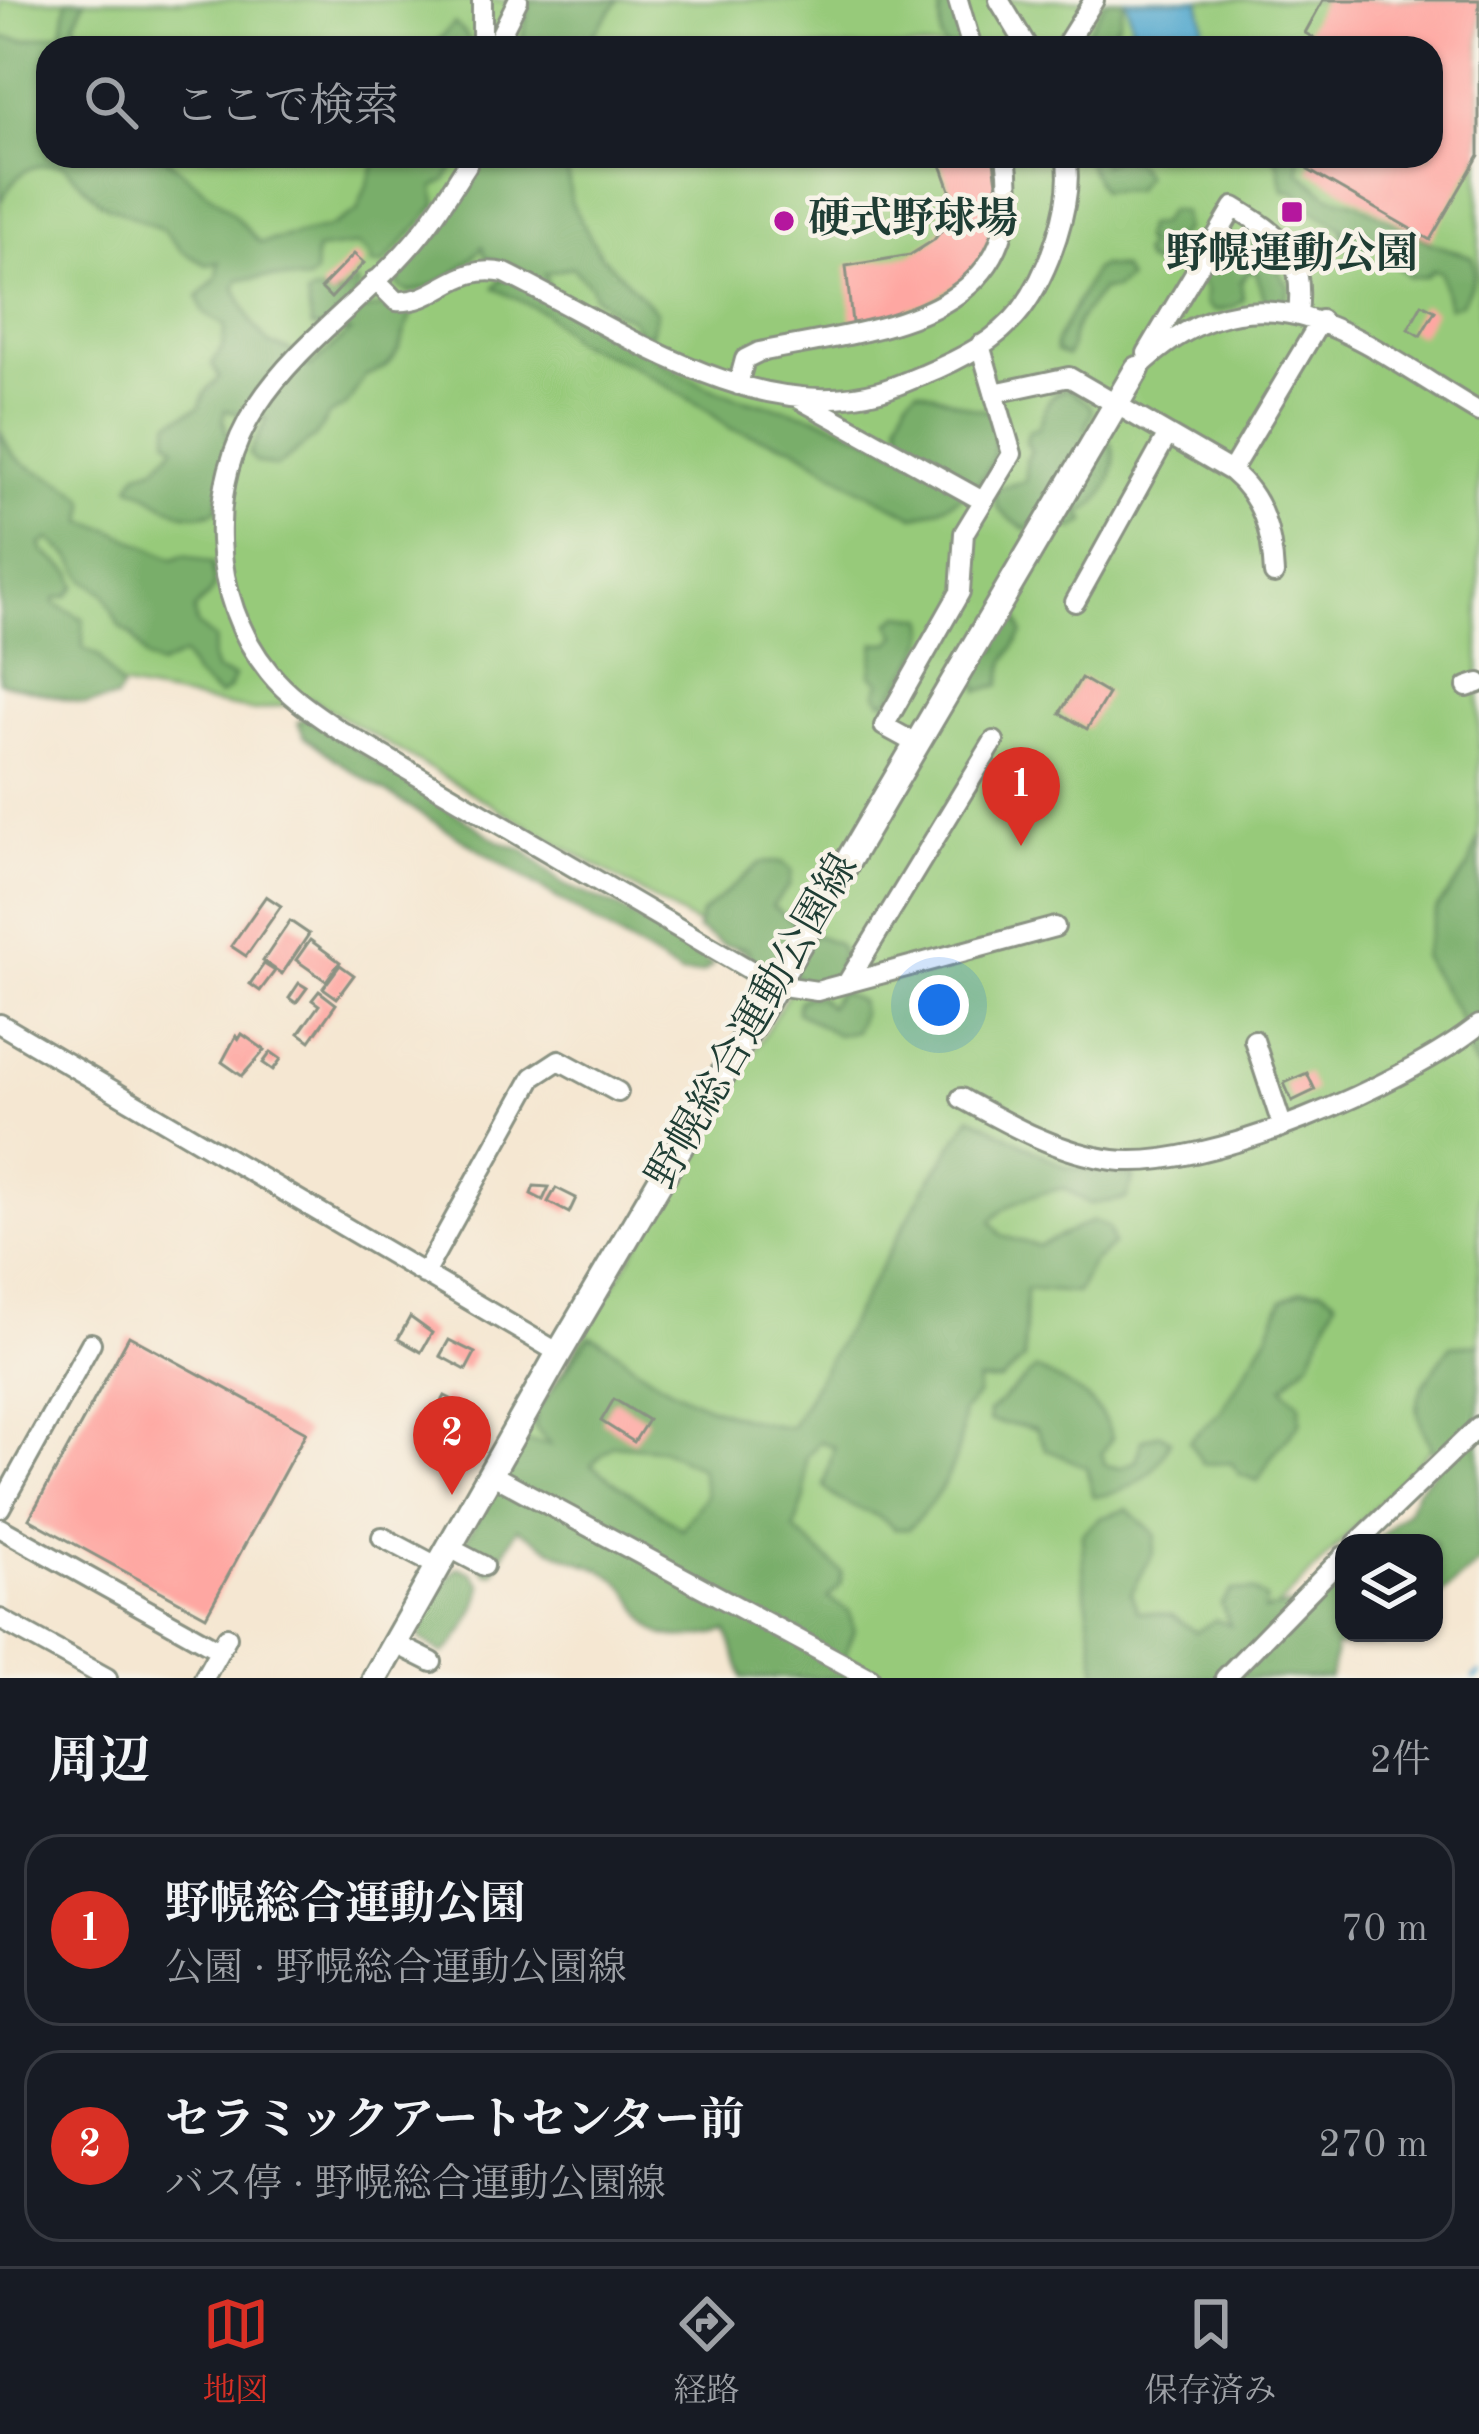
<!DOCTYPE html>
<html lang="ja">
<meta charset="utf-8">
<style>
:root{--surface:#171b24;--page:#242831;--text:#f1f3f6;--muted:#9ea1a6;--line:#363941;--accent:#d93025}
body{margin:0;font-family:"Old Standard TT","Noto Serif JP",serif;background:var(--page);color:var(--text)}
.controls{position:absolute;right:36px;bottom:36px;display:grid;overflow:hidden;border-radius:24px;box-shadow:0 3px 9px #0004}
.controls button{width:108px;height:108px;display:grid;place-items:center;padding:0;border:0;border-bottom:3px solid var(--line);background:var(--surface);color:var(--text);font:60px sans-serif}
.you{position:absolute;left:939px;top:1005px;width:42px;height:42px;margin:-30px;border:9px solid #fff;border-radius:50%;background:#1a73e8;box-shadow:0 0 0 18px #1a73e833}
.badge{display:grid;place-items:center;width:78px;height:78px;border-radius:50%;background:var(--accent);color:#fff;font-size:39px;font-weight:700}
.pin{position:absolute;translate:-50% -99px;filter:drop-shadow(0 3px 6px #0008)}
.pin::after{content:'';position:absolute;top:63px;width:42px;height:36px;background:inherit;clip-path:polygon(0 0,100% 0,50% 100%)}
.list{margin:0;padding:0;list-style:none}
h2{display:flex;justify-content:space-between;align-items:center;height:156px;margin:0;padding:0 48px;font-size:51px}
h2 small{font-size:39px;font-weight:400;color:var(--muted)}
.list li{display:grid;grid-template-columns:78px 1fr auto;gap:36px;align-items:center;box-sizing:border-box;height:192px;margin:0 24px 24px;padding:0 24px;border:3px solid var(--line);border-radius:36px}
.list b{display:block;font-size:45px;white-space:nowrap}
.list p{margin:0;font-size:39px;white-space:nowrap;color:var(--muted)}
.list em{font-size:39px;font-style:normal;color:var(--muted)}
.icon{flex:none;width:66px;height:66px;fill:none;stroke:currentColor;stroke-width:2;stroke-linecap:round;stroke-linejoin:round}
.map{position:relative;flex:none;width:1479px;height:1678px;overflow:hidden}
.search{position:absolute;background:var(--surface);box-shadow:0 3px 9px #0004;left:36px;right:36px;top:36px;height:132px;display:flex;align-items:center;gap:30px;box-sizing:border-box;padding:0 42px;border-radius:36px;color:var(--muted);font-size:45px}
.sheet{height:588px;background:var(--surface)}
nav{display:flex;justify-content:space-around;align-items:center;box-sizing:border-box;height:168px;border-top:3px solid var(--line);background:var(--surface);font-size:33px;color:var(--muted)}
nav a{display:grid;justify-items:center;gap:6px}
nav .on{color:var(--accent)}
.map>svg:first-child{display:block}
.green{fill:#97ca7a;stroke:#5b8457;stroke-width:3;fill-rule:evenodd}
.forest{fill:#79ae6a;stroke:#4c764f;stroke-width:3;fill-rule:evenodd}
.water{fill:#52a8ce;stroke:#387281;stroke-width:3}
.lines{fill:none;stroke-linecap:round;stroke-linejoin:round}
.stream{stroke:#52a8ce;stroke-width:4.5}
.building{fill:#fea7a2}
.minor-casing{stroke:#8a9283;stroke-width:24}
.major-casing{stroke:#8a9283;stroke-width:30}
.minor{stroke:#fff;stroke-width:18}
.major{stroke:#fff;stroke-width:24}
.poi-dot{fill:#b5179e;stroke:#f7f3e8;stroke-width:4.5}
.labels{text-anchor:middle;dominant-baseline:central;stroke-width:9;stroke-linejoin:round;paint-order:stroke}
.poi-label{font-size:42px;font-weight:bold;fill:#1f3d34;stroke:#f7f3e8;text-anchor:start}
.street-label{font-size:42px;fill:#1f3d34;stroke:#f7f3e8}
</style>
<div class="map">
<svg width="1479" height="1678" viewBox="0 0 1479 1678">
<rect width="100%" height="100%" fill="#f7f3e8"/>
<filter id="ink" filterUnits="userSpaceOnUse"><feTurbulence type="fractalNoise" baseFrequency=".00833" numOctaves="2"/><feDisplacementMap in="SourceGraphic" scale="24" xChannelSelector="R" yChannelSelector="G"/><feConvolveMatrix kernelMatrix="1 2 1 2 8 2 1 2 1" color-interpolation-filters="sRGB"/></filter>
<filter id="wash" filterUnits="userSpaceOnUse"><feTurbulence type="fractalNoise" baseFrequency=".004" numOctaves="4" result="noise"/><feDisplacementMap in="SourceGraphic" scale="48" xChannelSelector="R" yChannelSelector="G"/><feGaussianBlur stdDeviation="2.7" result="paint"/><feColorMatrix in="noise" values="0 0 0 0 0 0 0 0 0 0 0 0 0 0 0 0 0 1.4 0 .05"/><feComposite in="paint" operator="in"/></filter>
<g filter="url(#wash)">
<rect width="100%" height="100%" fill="#f5e7d2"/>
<path class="green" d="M 0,0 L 1479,0 L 1479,1400 L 1230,1656 L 1213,1678 L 883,1678 L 504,1469 L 795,982 L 311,699 L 255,711 L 0,664 ZM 48,48 L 1431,48 L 1431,156 L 48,156 Z"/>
<path class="forest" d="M 67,0 L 85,0 L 75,22 L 78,48 L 48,48 L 48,156 L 164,157 L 228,209 L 260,243 L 330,227 L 357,211 L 378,156 L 454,156 L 456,164 L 446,180 L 434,187 L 436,205 L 383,264 L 372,264 L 369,254 L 358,245 L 316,250 L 315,274 L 307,281 L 272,277 L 239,279 L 235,288 L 252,323 L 269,344 L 288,349 L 310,367 L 350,332 L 312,327 L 307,296 L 315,292 L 340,295 L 356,282 L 359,287 L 353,298 L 364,309 L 405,305 L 411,315 C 399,346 400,365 365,376 L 347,405 L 329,415 L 316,436 L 276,467 L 256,462 L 249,454 L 267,419 L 225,410 L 223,419 L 229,442 L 217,510 C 177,526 162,498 130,486 L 138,472 L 156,467 L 175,446 L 167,438 L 170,422 L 199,407 L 205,393 L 219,377 L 212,364 L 222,348 L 225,326 L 204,313 L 198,297 L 217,278 L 219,262 L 207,265 L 182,251 L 163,230 L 101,203 L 63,165 C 27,162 18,173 0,202 L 0,37 L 24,40 L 62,33 Z
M 530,0 L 619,0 L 583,48 L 520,48 Z
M 940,0 L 956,0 L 972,48 L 947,48 L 941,40 Z
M 1106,0 L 1124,0 L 1119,22 L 1099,48 L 1078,48 Z
M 454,23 L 466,34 L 472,48 L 431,48 Z
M 472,156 L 566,156 L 571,202 L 599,253 L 657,312 L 650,335 L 640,333 L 631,318 L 615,312 L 594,296 L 592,288 L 572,267 L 545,274 L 553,301 L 573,313 L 603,313 C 641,352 685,382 736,397 C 763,405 791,409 818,418 C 856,431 894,449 931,464 L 902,432 L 899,420 L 908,397 L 917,389 C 944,394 962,409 990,411 C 1011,471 967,501 915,517 L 858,488 L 794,447 L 731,429 L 704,408 L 631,365 L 573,341 L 545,313 L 494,288 L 500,280 L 522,271 L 486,258 L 482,247 C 462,271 440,286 409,292 L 399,287 L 398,279 L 427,241 L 440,233 L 452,208 L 472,184 Z
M 1084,156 L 1102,156 L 1103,164 L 1121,157 L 1135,162 L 1145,176 L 1134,190 L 1101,191 Z
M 1272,156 L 1299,156 L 1299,172 L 1329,196 L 1356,203 L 1433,244 L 1472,257 C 1479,276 1470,288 1460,304 L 1449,307 L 1441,272 L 1433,270 L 1425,277 L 1408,277 C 1401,267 1390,264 1384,254 L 1388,247 L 1367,247 L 1361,251 L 1344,246 L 1342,228 L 1305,206 L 1295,192 L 1283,190 L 1278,162 Z
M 1169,210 L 1183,212 L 1185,230 L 1167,245 L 1171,250 L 1170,258 L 1159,267 L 1145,261 L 1142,252 L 1147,244 L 1142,239 L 1147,225 L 1159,224 Z
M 1250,240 L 1263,248 L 1289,287 L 1284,302 L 1265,300 L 1256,272 L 1248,272 L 1241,282 L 1243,300 L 1233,307 L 1214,311 L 1206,304 L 1206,290 L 1199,276 C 1214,254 1222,243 1250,240 Z
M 1102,266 L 1121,268 L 1128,279 L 1114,289 L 1102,290 C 1091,304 1076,320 1072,336 C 1071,343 1071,350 1067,356 L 1056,351 L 1056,342 L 1094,270 Z
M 1068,389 L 1090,405 L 1092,412 L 1086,428 L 1098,440 L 1111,442 C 1121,468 1105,503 1080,513 L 1086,521 L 1072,529 L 1047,511 L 1027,530 C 1008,517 993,513 995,489 L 1026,481 L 1026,461 L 1031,451 L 1026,441 L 1029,431 L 1038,428 C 1046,410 1045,393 1068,389 Z
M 0,428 C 15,480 53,465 86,501 L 84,522 L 109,529 L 173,559 L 185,555 L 212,563 C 217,594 213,589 194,610 L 197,624 L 215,640 L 212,658 L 216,671 L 234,677 L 229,689 L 219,696 L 195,676 L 183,655 L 159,666 L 146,658 L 132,635 L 119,626 L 105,594 L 85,580 L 71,558 L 50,539 L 41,544 L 43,551 L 72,573 L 76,586 L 68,596 L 56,598 L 54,603 L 83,619 L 83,648 L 99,656 L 122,690 L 116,699 L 85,704 L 0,682 Z
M 900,615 L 925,618 C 934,644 903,677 889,700 L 882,701 L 876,693 L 880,682 L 871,675 L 875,643 L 890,643 L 897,636 L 890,623 Z
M 1007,615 L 1018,619 L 1023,633 L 1005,661 L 1000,685 L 979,691 L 973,672 L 984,650 L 997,649 L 997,642 L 992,638 Z
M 306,717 L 500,842 L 524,850 L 564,885 L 616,906 L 713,965 L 702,973 L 681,975 L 349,769 L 304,736 L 298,722 Z
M 1479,836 L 1479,1071 C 1463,1051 1467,1027 1454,1007 C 1444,989 1432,975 1423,956 L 1437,908 L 1468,868 Z
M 782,862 L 792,871 L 789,886 L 772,906 L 794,922 L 799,949 L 815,935 L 837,943 L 842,950 L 836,982 L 805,984 L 789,970 L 763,971 L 753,965 L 747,948 L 723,945 L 697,929 L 701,914 L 760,863 Z
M 839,991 L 860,1001 L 862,1013 L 855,1031 L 837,1035 L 797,1012 L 799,1002 L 806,996 L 819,997 L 829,1007 Z
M 971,1116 L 1066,1167 L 1134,1176 L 1126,1199 L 1090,1204 L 1064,1188 C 1036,1194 1011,1199 991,1221 L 1002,1236 L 1038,1246 L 1093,1221 L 1109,1228 L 1113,1245 L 1092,1263 L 1077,1293 L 1026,1289 L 1024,1359 L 1001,1381 L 978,1381 L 977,1396 L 962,1412 C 965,1457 940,1498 908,1529 L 894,1529 C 872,1505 842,1511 824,1486 L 834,1447 L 820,1441 L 806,1457 L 805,1498 L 794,1529 L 842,1572 L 840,1585 L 828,1598 L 849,1611 L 854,1630 L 840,1669 L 854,1678 L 743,1678 L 727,1631 C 622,1656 662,1603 603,1571 C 592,1565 579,1562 567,1557 C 550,1550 534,1537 517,1528 L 494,1573 L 487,1574 L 462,1547 L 516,1448 L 524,1441 L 550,1445 L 535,1428 L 536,1411 L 590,1336 C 609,1343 621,1356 638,1368 C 682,1399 738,1422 791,1427 L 925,1188 ZM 613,1445 L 661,1449 L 700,1468 L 706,1495 L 682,1529 L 591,1465 Z
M 1322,1289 L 1336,1300 L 1310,1360 L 1283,1387 L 1300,1403 L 1300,1423 L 1272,1456 L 1258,1481 L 1239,1474 L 1232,1463 L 1203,1464 L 1189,1441 L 1221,1411 L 1268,1334 L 1282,1300 L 1302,1290 Z
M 1479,1344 L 1479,1563 L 1434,1601 L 1434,1543 L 1373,1543 L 1408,1510 L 1417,1490 L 1440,1464 C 1408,1401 1409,1403 1451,1346 Z
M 1036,1369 C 1071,1387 1100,1398 1112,1438 L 1102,1453 L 1105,1465 L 1120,1468 L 1136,1461 L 1142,1440 L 1160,1434 L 1170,1440 C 1157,1476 1131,1492 1094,1497 L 1086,1467 L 1046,1449 L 1036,1429 L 989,1421 L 989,1412 Z
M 1128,1509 L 1156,1536 L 1153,1553 L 1131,1594 L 1138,1611 L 1172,1615 L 1196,1632 L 1215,1620 L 1230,1625 L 1221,1604 L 1232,1590 L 1254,1591 L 1266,1599 L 1264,1611 L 1309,1602 L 1344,1570 L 1344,1633 L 1397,1633 L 1384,1644 L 1336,1646 L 1330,1678 L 1098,1678 L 1084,1582 L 1082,1534 L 1100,1518 Z
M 458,1567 L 472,1573 L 482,1585 C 478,1608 462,1640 443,1654 L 420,1639 C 419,1609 439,1589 458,1567 Z"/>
<path class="water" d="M 1126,0 L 1199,0 L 1204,24 L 1193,47 L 1169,48 L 1155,40 L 1156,48 L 1112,48 L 1124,41 L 1132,24 Z"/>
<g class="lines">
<path class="stream" d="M 1474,1678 L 1479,1674"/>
</g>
<g id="blocks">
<path class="building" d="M 1323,0 L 1479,0 L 1479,155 L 1430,240 L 1308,170 L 1316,156 L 1431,156 L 1431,48 L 1332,48 L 1305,33 Z
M 938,156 L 1006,156 L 994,161 L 1000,205 L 994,232 L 980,261 L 965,279 L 925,304 L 907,309 L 908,314 L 852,323 L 846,266 L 910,255 L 934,240 L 943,228 L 948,214 L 950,190 Z
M 354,254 L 364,263 L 331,298 L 321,288 Z
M 1422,304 L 1435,311 L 1420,336 L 1408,329 Z
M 1081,678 L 1108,694 L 1087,729 L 1060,713 Z
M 266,896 L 281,906 L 246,956 L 231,946 Z
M 290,921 L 309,934 L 282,974 L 263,961 Z
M 310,940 L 340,962 L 326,981 L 296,960 Z
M 264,964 L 275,971 L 260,991 L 250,984 Z
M 340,965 L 354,975 L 337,998 L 323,988 Z
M 299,983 L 307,988 L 296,1003 L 289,998 Z
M 319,991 L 336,1004 L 310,1041 L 299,1033 L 319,1005 L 312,1000 Z
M 242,1034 L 265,1050 L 242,1076 L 222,1062 L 236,1036 L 239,1039 Z
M 271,1052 L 281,1059 L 273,1070 L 263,1063 Z
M 1307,1073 L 1315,1090 L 1292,1101 L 1284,1083 Z
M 534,1186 L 549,1187 L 543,1200 L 531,1194 Z
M 556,1188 L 576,1198 L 569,1213 L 548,1202 Z
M 410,1317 L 432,1333 L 421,1352 L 398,1339 Z
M 129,1336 L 306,1432 L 206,1616 L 29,1519 Z
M 449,1340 L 475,1353 L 466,1370 L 440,1356 Z
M 445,1396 L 463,1405 L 447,1433 L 430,1424 Z
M 614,1399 L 648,1420 L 634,1442 L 601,1421 Z"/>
</g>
</g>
<g filter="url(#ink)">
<use href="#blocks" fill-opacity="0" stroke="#8a9283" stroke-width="3"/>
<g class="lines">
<g class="minor-casing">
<path id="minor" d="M 958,0 L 972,48
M 999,0 L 1028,48
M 482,48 L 482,0
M 494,48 L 518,0
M 1064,48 L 1094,0
M 468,156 L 467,165 C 452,188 438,212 421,233 C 372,295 300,340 257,406 C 205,484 209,598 269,672 C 288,696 314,713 339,730 L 776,985 L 817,991 L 1055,927
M 375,280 L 396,301 C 439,304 455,262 505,273 C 615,327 751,426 880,391 C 895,387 909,380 923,375 C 959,360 997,341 1021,310 C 1048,274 1075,202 1066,156
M 1147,353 L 1234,207 C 1282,236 1305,252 1298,314
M 1137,369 C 1262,249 1360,342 1479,412
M 738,385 L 745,359 L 759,352 C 878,328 1031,321 1006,156
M 994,393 L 1069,377 L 1231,471 C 1263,497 1272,533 1274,574
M 799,399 L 983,501
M 1231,471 L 1321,320
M 1075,602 L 1167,436
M 1467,687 L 1479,683
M 917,744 L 884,726 L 960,592 L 964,533 L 1012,454 L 980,345
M 847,983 L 994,741
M 0,1024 L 559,1353
M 1254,1040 L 1282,1125
M 961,1098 C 1008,1124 1058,1153 1113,1160 C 1205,1172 1407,1083 1479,1025
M 424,1274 L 533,1077 L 559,1060 L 618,1092
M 491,1474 L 870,1678
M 0,1508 L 91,1343
M 0,1528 L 219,1650
M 382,1537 L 437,1566
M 1357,1543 L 1479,1426
M 448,1547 L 484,1566
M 0,1619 L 107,1678
M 394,1643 L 432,1662
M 204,1678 L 227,1637
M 1225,1678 L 1344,1556"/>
</g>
<g class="major-casing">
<path id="major" d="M 375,1678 L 559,1353 L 1137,369"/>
</g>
<use href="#minor" class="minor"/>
<use href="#major" class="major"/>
</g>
</g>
<g class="poi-dot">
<rect x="1280" y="200" width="24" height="24" rx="6"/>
<circle cx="784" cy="221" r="12"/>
</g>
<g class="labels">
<g class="poi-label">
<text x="808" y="221">硬式野球場</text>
<text x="1292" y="256" text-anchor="middle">野幌運動公園</text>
</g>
<g class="street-label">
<text transform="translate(754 1022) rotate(-60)">野幌総合運動公園線</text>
</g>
</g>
</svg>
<div class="controls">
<button><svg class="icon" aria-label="layers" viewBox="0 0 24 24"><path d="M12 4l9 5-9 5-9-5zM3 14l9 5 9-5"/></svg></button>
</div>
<div class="you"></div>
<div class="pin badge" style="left:1021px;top:846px">1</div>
<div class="pin badge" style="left:452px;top:1495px">2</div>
<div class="search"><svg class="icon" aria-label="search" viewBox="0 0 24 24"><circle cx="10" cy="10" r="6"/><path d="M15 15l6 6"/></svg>ここで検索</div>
</div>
<section class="sheet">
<h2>周辺<small>2件</small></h2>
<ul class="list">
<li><span class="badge">1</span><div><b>野幌総合運動公園</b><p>公園 · 野幌総合運動公園線</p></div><em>70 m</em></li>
<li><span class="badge">2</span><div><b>セラミックアートセンター前</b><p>バス停 · 野幌総合運動公園線</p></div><em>270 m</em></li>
</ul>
</section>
<nav>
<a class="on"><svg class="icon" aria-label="map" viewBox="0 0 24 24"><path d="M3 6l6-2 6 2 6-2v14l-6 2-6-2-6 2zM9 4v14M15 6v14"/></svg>地図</a>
<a><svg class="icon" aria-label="directions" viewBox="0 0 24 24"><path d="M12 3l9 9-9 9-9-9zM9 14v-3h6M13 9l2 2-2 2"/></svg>経路</a>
<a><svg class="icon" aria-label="saved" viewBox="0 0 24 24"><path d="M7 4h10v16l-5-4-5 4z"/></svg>保存済み</a>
</nav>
